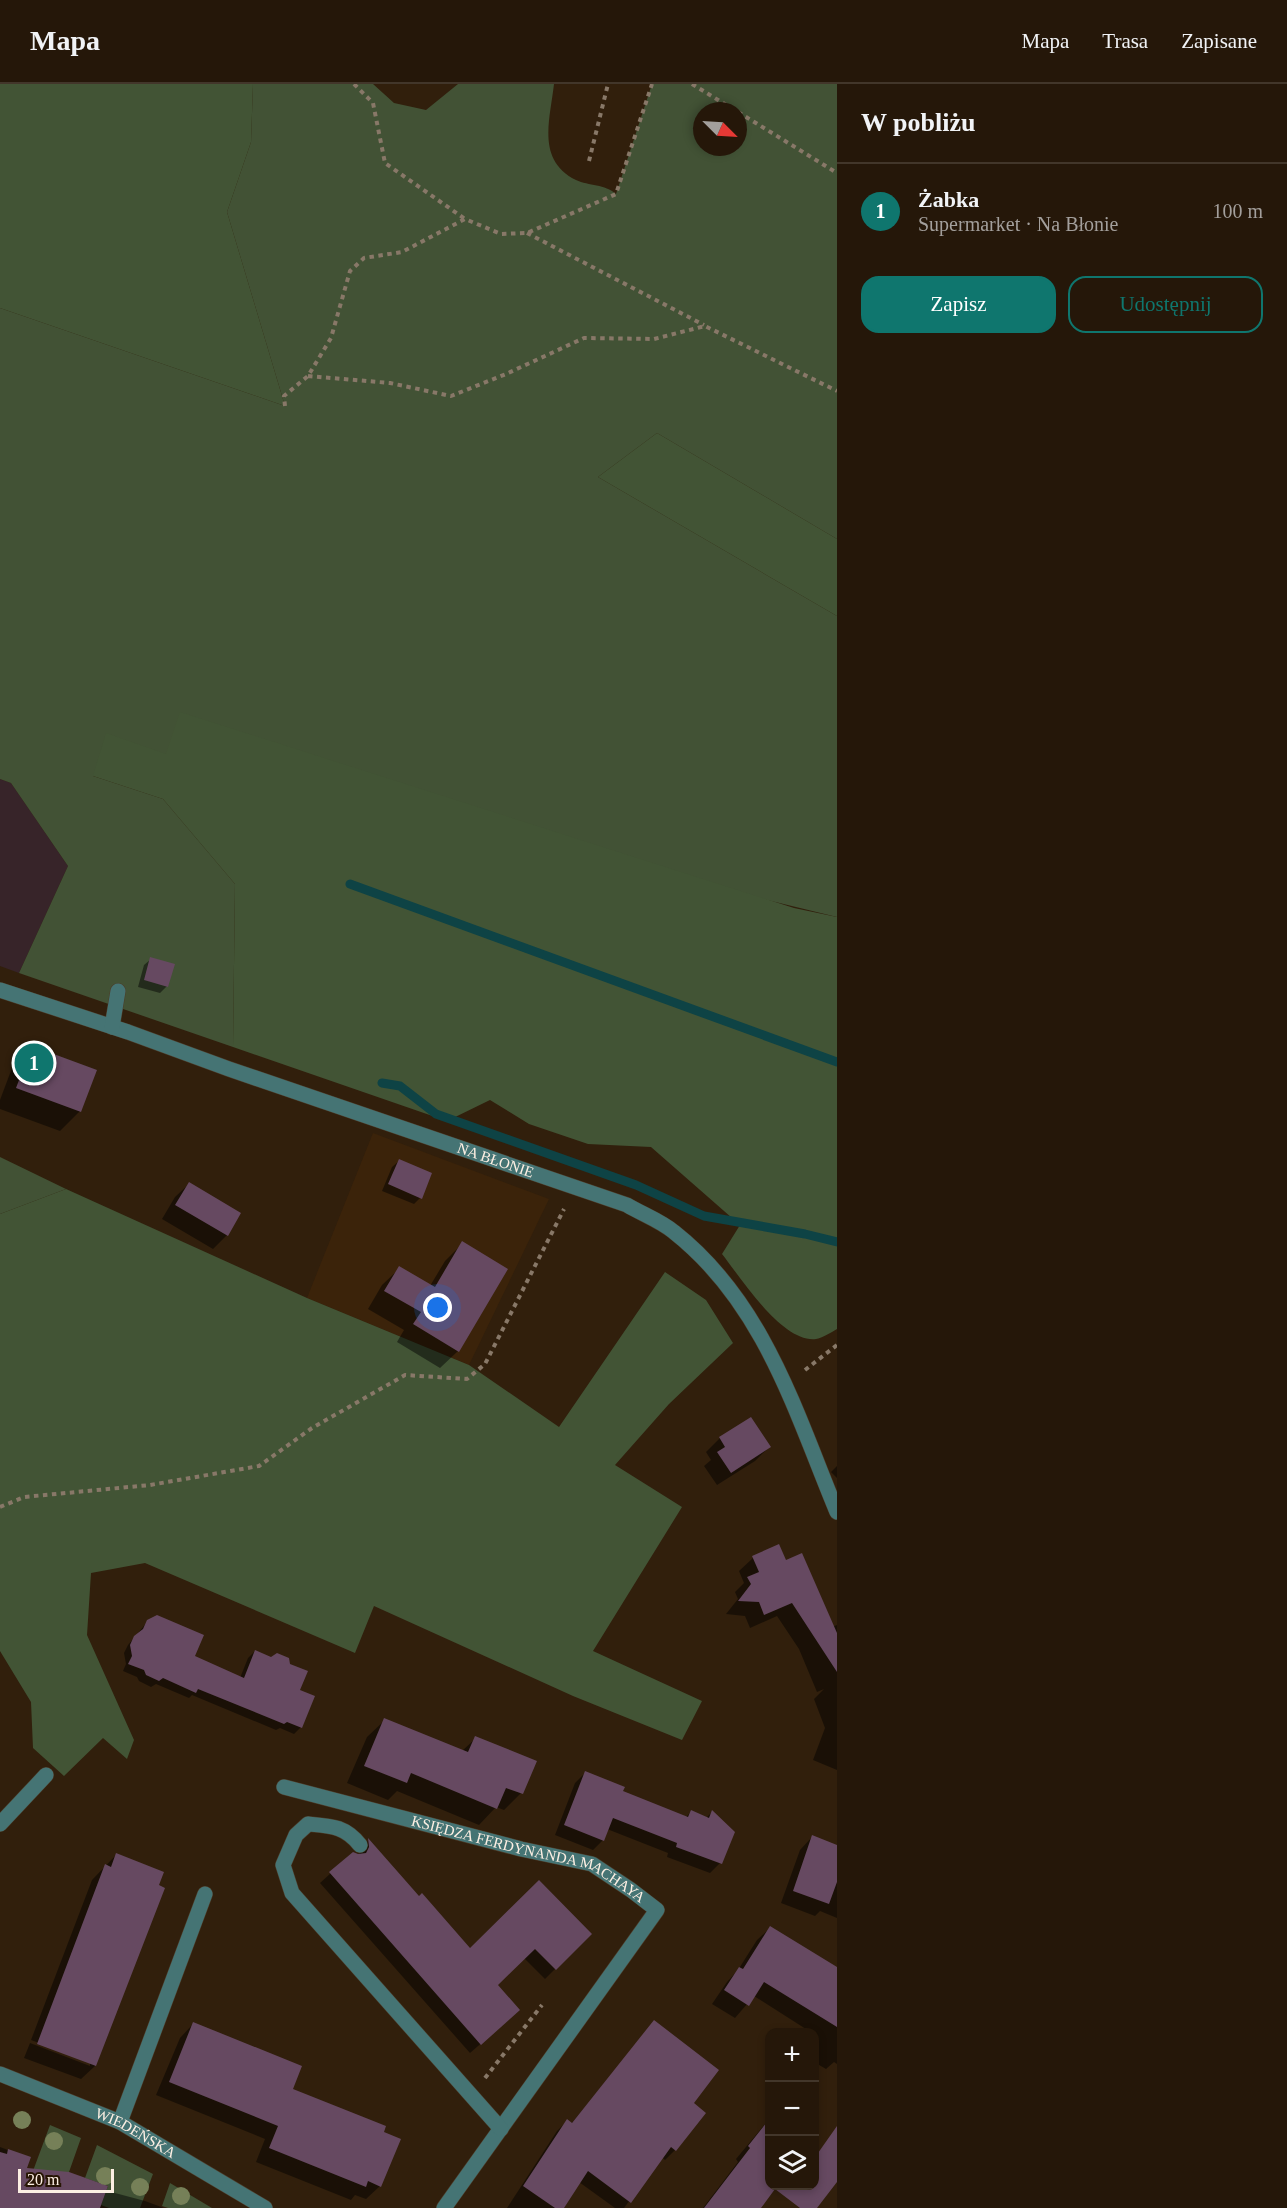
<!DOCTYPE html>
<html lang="pl">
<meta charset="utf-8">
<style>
:root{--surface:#251709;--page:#2d2012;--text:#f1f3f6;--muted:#a39f9c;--line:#42362a;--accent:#0f766e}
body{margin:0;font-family:"Times New Roman",serif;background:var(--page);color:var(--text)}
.controls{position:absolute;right:18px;bottom:18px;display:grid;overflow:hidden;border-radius:12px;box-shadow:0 3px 9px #0003}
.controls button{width:54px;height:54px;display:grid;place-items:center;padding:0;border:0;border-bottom:2px solid var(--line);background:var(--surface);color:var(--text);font:30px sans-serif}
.compass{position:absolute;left:693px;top:18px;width:54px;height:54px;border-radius:50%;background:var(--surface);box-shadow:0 3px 9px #0003;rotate:114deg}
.scale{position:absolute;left:18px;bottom:15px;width:96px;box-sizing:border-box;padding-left:6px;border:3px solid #fcefe3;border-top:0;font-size:16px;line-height:21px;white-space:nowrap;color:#fcefe3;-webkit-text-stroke:4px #271504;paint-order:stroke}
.you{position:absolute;left:438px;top:1224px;width:21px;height:21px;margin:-15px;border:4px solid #fff;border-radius:50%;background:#1a73e8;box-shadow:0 0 0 9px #1a73e833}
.badge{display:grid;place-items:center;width:39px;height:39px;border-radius:50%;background:var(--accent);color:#fff;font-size:20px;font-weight:700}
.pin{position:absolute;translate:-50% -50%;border:3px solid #fff;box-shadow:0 2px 6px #0006}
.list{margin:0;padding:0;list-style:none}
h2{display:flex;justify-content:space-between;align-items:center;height:78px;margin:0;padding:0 24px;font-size:26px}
h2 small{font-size:20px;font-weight:400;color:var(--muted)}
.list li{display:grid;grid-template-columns:39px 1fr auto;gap:18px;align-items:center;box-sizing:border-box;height:96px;padding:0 24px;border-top:2px solid var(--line)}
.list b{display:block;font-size:22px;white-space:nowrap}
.list p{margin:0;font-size:20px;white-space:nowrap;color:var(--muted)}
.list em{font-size:20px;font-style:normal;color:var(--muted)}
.actions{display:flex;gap:12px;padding:18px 24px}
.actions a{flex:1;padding:14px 0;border:2px solid var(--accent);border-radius:18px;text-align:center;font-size:21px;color:var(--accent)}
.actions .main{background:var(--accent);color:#fff}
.icon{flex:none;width:33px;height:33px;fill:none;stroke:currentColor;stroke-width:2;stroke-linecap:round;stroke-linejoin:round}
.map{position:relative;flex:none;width:837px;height:2124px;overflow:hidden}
header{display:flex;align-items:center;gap:36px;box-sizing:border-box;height:84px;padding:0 30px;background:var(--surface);border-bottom:2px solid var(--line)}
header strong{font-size:28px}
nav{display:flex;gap:33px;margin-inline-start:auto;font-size:21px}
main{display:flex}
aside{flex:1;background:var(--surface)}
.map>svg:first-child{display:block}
.industrial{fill:#372429}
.built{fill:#3b230a}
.green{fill:#425235;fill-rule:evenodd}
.forest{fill:#425435}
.shadow{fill:#0007}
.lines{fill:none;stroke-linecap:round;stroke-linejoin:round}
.stream{stroke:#0e4345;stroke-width:9}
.building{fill:#664961}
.minor-casing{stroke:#4d3c2a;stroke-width:16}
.path{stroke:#887868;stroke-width:4;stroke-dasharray:4.5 4.5;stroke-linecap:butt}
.minor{stroke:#457474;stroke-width:15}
.tree{fill:#768058}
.labels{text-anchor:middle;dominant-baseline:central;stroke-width:6;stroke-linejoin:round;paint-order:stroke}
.street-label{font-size:15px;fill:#fcefe3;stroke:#271504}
</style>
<header>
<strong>Mapa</strong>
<nav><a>Mapa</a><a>Trasa</a><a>Zapisane</a></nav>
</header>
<main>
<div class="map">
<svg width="837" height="2124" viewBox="0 0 837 2124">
<rect width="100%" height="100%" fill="#311f0c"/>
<path class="industrial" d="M 0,695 L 11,699 L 68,782 L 19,889 L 0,882 Z"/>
<path class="built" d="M 373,1049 L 549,1115 L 469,1281 L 307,1214 Z"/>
<path class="green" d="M 253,0 L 373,0 L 394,19 L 426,26 L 458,0 L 554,0 C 550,36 536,76 576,96 C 589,102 605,100 616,110 L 652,0 L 837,0 L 837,455 L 657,349 L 598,393 L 837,532 L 837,833 L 166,670 L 93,692 L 163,715 L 235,800 L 233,963 L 19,889 L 68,782 L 11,699 L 0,695 L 0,224 L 285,322 L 227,128 L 251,58 ZM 702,27 L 738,27 L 738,63 L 702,63 Z
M 0,1073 L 66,1105 L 0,1130 Z
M 50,2041 L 81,2054 L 69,2088 L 30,2095 Z
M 97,2061 L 153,2090 L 140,2124 L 109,2124 L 101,2121 L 108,2102 L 85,2094 Z
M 170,2099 L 212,2124 L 168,2124 L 162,2122 Z"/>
<path class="forest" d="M 0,0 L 253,0 L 251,58 L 227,128 L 285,322 L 0,224 Z
M 657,349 L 837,455 L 837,532 L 598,393 Z
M 180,628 L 794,824 L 837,833 L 837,1245 C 832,1248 822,1254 816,1255 C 782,1259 741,1194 722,1170 L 740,1141 L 651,1063 L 588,1060 L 529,1040 L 490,1016 L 447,1037 L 233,963 L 235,800 L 163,715 L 93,692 L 106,649 L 166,670 Z
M 66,1105 L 307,1214 L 469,1281 L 559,1343 L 665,1188 L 706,1216 L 733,1259 L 669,1320 L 615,1381 L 682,1423 L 593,1567 L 702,1617 L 682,1656 L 573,1612 L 374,1522 L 355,1569 L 145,1479 L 91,1489 L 87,1551 L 134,1656 L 127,1675 L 103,1654 L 64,1692 L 33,1664 L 31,1618 L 0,1567 L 0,1130 Z"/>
<path class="shadow" d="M 151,875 L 167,902 L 160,909 L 138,903 L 144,881 Z
M 32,964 L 80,1027 L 60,1047 L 0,1025 L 0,1016 L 12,984 Z
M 399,1077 L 420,1114 L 414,1120 L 382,1107 L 392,1083 Z
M 189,1100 L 227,1151 L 213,1165 L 162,1135 L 175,1113 Z
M 463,1159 L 458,1267 L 440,1284 L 397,1258 L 404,1246 L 368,1225 L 382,1201 L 400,1184 L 430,1202 L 445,1177 Z
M 720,1354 L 769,1363 L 755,1377 L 717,1401 L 704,1382 L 711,1376 L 706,1368 Z
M 837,1382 L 837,1394 L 831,1388 Z
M 753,1474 L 785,1478 L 832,1543 L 837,1541 L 837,1686 L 813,1676 L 825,1644 L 814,1615 L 824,1605 L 817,1608 L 799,1565 L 777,1532 L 750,1544 L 745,1532 L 726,1530 L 738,1515 L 735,1508 L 744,1499 L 739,1487 Z
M 148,1537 L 193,1573 L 240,1594 L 248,1574 L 255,1567 L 298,1607 L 301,1643 L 294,1650 L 280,1644 L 276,1646 L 192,1611 L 189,1614 L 156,1600 L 151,1603 L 139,1597 L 137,1593 L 123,1587 L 126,1580 L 124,1569 L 128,1561 Z
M 385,1636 L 462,1667 L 476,1654 L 521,1709 L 504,1726 L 496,1723 L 479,1741 L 397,1707 L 388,1716 L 347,1699 L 367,1653 Z
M 585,1689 L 621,1707 L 685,1734 L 691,1728 L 706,1734 L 712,1728 L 720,1779 L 710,1789 L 667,1773 L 668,1769 L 607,1745 L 603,1756 L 593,1766 L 555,1751 L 575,1699 Z
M 812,1753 L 837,1762 L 837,1834 L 820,1827 L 815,1832 L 781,1819 L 800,1766 Z
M 368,1757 L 418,1814 L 470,1866 L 590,1850 L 545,1895 L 524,1874 L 496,1901 L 508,1936 L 470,1969 L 320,1799 L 353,1769 L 360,1771 L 359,1766 Z
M 116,1771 L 95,1982 L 81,1995 L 24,1974 L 30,1959 L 90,1982 L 90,1978 L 31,1956 L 92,1796 Z
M 770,1844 L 837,1899 L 837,1980 L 834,1978 L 826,1985 L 814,1978 L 814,1948 L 808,1948 L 809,1947 L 754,1912 L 735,1934 L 712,1920 L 727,1898 L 738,1886 L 757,1856 Z
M 655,1938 L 692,2019 L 675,2066 L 665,2076 L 662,2073 L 624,2124 L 615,2124 L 579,2098 L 562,2124 L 507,2124 L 557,2047 L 567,2037 L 571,2040 Z
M 193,1940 L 291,2006 L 380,2102 L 366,2115 L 355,2111 L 351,2116 L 256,2078 L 265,2055 L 156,2011 L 180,1954 Z
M 770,2034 L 770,2102 L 776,2102 L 759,2124 L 703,2124 L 738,2078 L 736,2075 Z
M 0,2063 L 29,2074 L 25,2085 L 145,2117 L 164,2124 L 0,2124 Z"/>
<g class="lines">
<path class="stream" d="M 350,800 L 837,978
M 382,999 L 400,1002 L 436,1030 L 636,1101 L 704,1132 L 805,1150 L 837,1158"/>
</g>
<path class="building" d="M 150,873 L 175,880 L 168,903 L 144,896 Z
M 32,962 L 97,986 L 81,1028 L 16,1004 Z
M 399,1075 L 432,1089 L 422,1115 L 388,1100 Z
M 189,1098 L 241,1129 L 228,1152 L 175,1121 Z
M 462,1157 L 508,1185 L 459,1268 L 413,1240 L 421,1228 L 384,1207 L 399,1182 L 435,1203 Z
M 751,1333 L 771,1363 L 731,1389 L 717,1368 L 725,1363 L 719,1353 Z
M 779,1460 L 786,1476 L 802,1469 L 837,1549 L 837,1588 L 792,1519 L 764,1531 L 759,1518 L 738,1517 L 751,1500 L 747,1493 L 759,1488 L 752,1472 Z
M 157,1531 L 204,1551 L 195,1572 L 244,1594 L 255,1566 L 271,1573 L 277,1569 L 289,1574 L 290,1580 L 308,1587 L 300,1606 L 315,1612 L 302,1644 L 287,1638 L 284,1640 L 198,1605 L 196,1609 L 163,1594 L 159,1597 L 146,1591 L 144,1586 L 128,1580 L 132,1572 L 130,1561 L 134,1552 L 143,1545 L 147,1536 Z
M 384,1634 L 468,1668 L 475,1652 L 537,1677 L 523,1710 L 506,1704 L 497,1725 L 411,1689 L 407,1699 L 364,1682 Z
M 585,1687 L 625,1703 L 623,1707 L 688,1733 L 691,1726 L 709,1734 L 712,1726 L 735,1748 L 722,1780 L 676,1763 L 677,1759 L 613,1734 L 604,1757 L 564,1741 Z
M 812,1751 L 837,1761 L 837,1798 L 829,1820 L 793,1807 Z
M 368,1754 L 419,1812 L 422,1809 L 470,1864 L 539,1796 L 592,1850 L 556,1886 L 535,1865 L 498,1901 L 520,1926 L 481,1961 L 329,1788 L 353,1768 L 358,1770 L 366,1769 L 369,1763 Z
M 116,1769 L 164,1788 L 159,1801 L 165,1804 L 96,1982 L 37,1960 L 105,1780 L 111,1783 Z
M 770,1842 L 837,1883 L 837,1943 L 764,1898 L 749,1922 L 724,1906 L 739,1883 L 743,1885 Z
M 654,1936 L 719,1986 L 694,2019 L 706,2029 L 676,2067 L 671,2063 L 631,2119 L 588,2087 L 564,2124 L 555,2124 L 523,2102 L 567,2035 L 572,2039 Z
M 193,1938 L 302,1982 L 293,2005 L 386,2042 L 384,2048 L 401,2055 L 381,2103 L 368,2097 L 366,2103 L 269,2064 L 278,2042 L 169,1998 Z
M 770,2034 L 770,2102 L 814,2102 L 814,2066 L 818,2069 L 837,2042 L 837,2098 L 817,2124 L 800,2124 L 775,2105 L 761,2124 L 704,2124 L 750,2064 L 748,2062 Z
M 8,2065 L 31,2073 L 27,2084 L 69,2088 L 108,2102 L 100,2124 L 0,2124 L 0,2068 L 7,2070 Z"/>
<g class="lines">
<g class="minor-casing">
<g id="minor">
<path id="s1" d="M 0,906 L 128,948 L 229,985 L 627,1121 C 642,1130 661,1137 674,1148 C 764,1219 795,1327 837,1428"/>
<path d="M 112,943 L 118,907"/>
<path id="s2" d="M 284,1703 L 521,1765 L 592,1780 L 631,1806 L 657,1826 L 444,2124"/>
<path d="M 0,1740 L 46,1691"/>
<path d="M 360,1761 C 345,1742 331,1742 308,1740 L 296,1751 L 283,1781 L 292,1809 L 501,2045"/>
<path id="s3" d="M 0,1990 L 120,2038 L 265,2124"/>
<path d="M 120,2038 L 205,1810"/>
</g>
</g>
<path class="path" d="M 354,0 L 373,19 L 385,79 L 465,135
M 692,0 L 736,27
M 738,28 L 837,89
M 589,77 L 608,0
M 527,149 L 704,241
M 308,292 L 390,299 L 451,312 L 506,290 L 584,254 L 654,255 L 705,242 L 837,307
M 285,322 L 284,312 L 308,292 L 331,254 L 350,187 L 364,174 L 402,168 L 465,135 L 501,150 L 527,149 L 616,110 L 652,0
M 805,1286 L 837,1261
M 0,1423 L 24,1413 L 150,1401 L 259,1382 L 312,1344 L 405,1291 L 467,1295 L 485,1280 L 564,1125
M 485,1994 L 542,1921"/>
<use href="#minor" class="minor"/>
</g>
<g class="tree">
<circle cx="22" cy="2036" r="9"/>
<circle cx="54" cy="2057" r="9"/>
<circle cx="105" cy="2092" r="9"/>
<circle cx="140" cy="2103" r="9"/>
<circle cx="181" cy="2112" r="9"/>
</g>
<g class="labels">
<g class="street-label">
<text stroke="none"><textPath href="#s1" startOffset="524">NA BŁONIE</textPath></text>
<text stroke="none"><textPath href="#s2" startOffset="256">KSIĘDZA FERDYNANDA MACHAYA</textPath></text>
<text stroke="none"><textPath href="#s3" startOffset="148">WIEDEŃSKA</textPath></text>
</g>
</g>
</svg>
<div class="controls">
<button>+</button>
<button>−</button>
<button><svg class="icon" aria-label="layers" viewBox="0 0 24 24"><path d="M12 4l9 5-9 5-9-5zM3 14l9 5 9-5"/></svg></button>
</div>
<svg class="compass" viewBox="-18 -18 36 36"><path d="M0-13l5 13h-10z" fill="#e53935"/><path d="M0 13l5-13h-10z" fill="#a39f9c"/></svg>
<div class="scale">20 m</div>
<div class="you"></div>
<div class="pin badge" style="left:34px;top:979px">1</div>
</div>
<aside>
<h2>W pobliżu<small></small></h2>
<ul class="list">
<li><span class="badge">1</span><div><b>Żabka</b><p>Supermarket · Na Błonie</p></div><em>100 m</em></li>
</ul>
<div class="actions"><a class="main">Zapisz</a><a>Udostępnij</a></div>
</aside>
</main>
